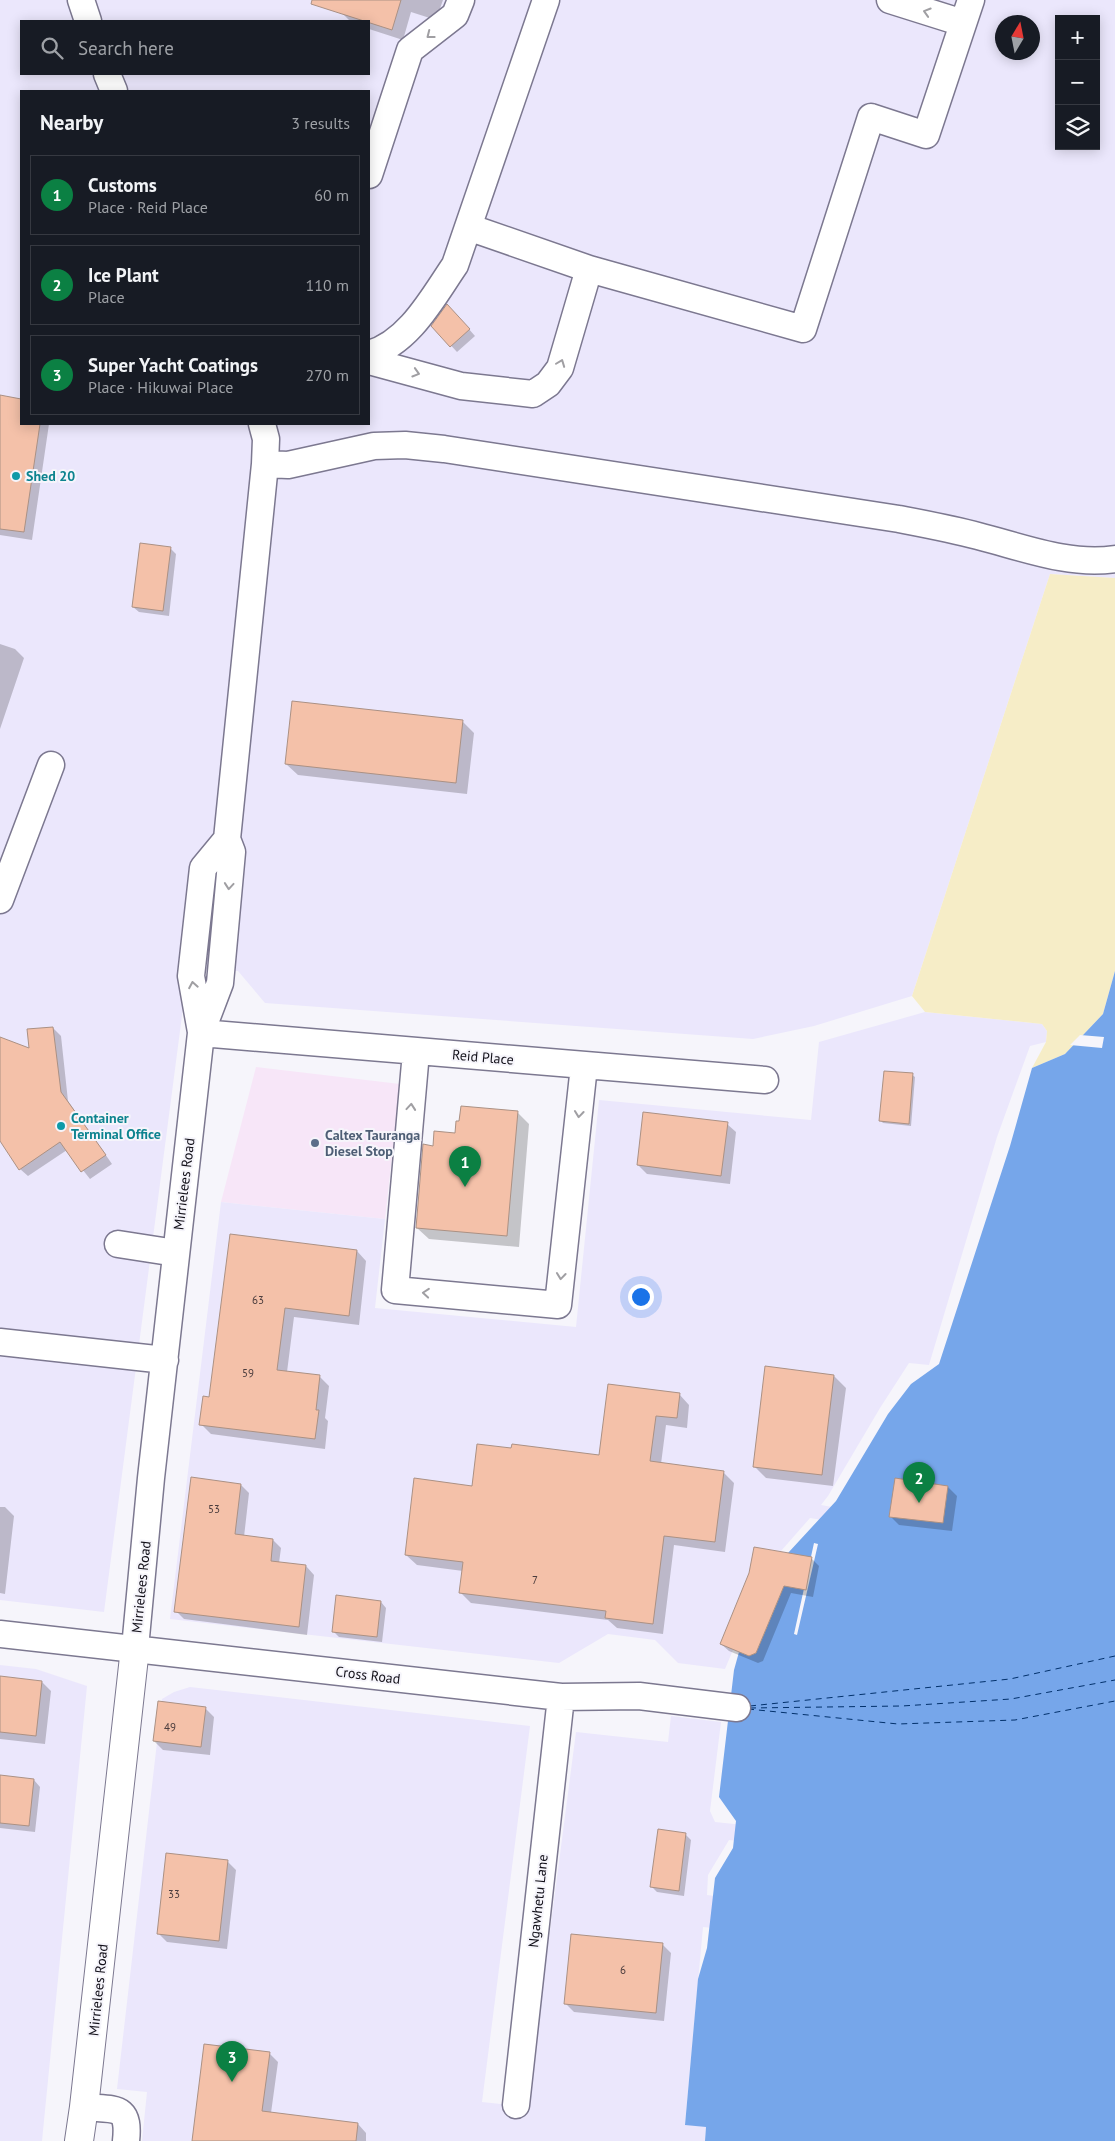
<!DOCTYPE html>
<meta charset="utf-8">
<style>
:root{--surface:#171b24;--page:#20242c;--text:#f1f3f6;--muted:#9ea1a6;--line:#363941;--accent:#0b8043}
body{margin:0;font-family:"PT Sans",sans-serif;background:var(--page);color:var(--text)}
.controls{position:absolute;right:15px;top:15px;display:grid;overflow:hidden;border-radius:0px;box-shadow:0 2px 12px #0003}
.controls button{width:45px;height:45px;display:grid;place-items:center;padding:0;border:0;border-bottom:1px solid var(--line);background:var(--surface);color:var(--text);font:25px sans-serif}
.compass{position:absolute;left:995px;top:15px;width:45px;height:45px;border-radius:50%;background:var(--surface);box-shadow:0 2px 12px #0003;rotate:10deg}
.you{position:absolute;left:640px;top:1296px;width:18px;height:18px;margin:-12px;border:4px solid #fff;border-radius:50%;background:#1a73e8;box-shadow:0 0 0 8px #1a73e833}
.badge{display:grid;place-items:center;width:32px;height:32px;border-radius:50%;background:var(--accent);color:#fff;font-size:16px;font-weight:700}
.pin{position:absolute;translate:-50% -41px;filter:drop-shadow(0 1px 2px #0008)}
.pin::after{content:'';position:absolute;top:26px;width:18px;height:15px;background:inherit;clip-path:polygon(0 0,100% 0,50% 100%)}
.list{margin:0;padding:0;list-style:none}
h2{display:flex;justify-content:space-between;align-items:center;height:65px;margin:0;padding:0 20px;font-size:21px}
h2 small{font-size:16px;font-weight:400;color:var(--muted)}
.list li{display:grid;grid-template-columns:32px 1fr auto;gap:15px;align-items:center;box-sizing:border-box;height:80px;margin:0 10px 10px;padding:0 10px;border:1px solid var(--line);border-radius:0px}
.list b{display:block;font-size:19px;white-space:nowrap}
.list p{margin:0;font-size:16px;white-space:nowrap;color:var(--muted)}
.list em{font-size:16px;font-style:normal;color:var(--muted)}
.icon{flex:none;width:28px;height:28px;fill:none;stroke:currentColor;stroke-width:2;stroke-linecap:round;stroke-linejoin:round}
.map{position:relative;flex:none;width:1115px;height:2141px;overflow:hidden}
.search{position:absolute;background:var(--surface);box-shadow:0 2px 12px #0003;left:20px;top:20px;width:350px;height:55px;display:flex;align-items:center;gap:12px;box-sizing:border-box;padding:0 18px;border-radius:0px;color:var(--muted);font-size:19px}
.panel{position:absolute;background:var(--surface);box-shadow:0 2px 12px #0003;left:20px;top:90px;width:350px;height:335px;border-radius:0px}
.map>svg:first-child{display:block}
.commercial{fill:#f7e6f8}
.built{fill:#ebe7fc;fill-rule:evenodd}
.sand{fill:#f6edc7}
.water{fill:#76a6ea}
.pier{fill:#f6f5fb}
.shadow{fill:#0003}
.lines{fill:none;stroke-linecap:round;stroke-linejoin:round}
.ferry{stroke:#01306b;stroke-width:1;stroke-dasharray:6 5;stroke-linecap:butt}
.building{fill:#f4c1a9;stroke:#ab9184}
.minor-casing{stroke:#7c7890;stroke-width:29}
.major-casing{stroke:#7c7890;stroke-width:30}
.minor{stroke:#fff;stroke-width:26}
.major{stroke:#fff;stroke-width:28}
.oneway{stroke:#a09fa3}
.culture-dot{fill:#0f9aa8;stroke:#f6f5fb;stroke-width:2}
.service-dot{fill:#5c6f8a;stroke:#f6f5fb;stroke-width:2}
.labels{text-anchor:middle;dominant-baseline:central;stroke-width:4;stroke-linejoin:round;paint-order:stroke}
.number-label{font-size:11px;fill:#4a3c3d}
.culture-label{font-size:14px;font-weight:bold;fill:#0d838f;stroke:#f6f5fb;text-anchor:start}
.street-label{font-size:14px;fill:#121019;stroke:#f6f5fb}
.service-label{font-size:14px;font-weight:bold;fill:#4e5e75;stroke:#f6f5fb;text-anchor:start}
</style>
<div class="map">
<svg width="1115" height="2141" viewBox="0 0 1115 2141">
<rect width="100%" height="100%" fill="#f6f5fb"/>
<path class="commercial" d="M 256,1067 L 400,1084 L 385,1219 L 221,1202 Z"/>
<path class="built" d="M 0,0 L 1115,0 L 1115,578 L 1050,574 L 912,996 L 814,1026 L 753,1039 L 265,1003 L 238,971 L 180,968 L 183,1008 L 104,1612 L 0,1600 ZM 1059,19 L 1096,19 L 1096,146 L 1059,146 ZM 21,21 L 369,21 L 369,74 L 21,74 ZM 1002,22 L 1032,22 L 1032,52 L 1002,52 ZM 21,91 L 369,91 L 369,424 L 21,424 Z
M 925,1012 L 1042,1024 L 1047,1031 L 1046,1042 L 1030,1046 L 997,1137 L 929,1365 L 909,1363 L 880,1408 L 828,1496 L 821,1505 L 876,1515 L 887,1530 L 810,1518 L 781,1551 L 812,1557 L 806,1590 L 780,1595 L 756,1653 L 749,1656 L 733,1650 L 725,1669 L 678,1663 L 655,1640 L 608,1634 L 559,1663 L 170,1619 L 221,1202 L 385,1219 L 375,1308 L 576,1327 L 599,1100 L 811,1120 L 819,1042 Z
M 0,1665 L 36,1669 L 87,1686 L 42,2141 L 0,2141 Z
M 190,1687 L 530,1726 L 482,2102 L 527,2107 L 576,1732 L 668,1742 L 671,1716 L 721,1722 L 710,1811 L 715,1822 L 763,1827 L 763,1823 L 769,1823 L 770,1810 L 781,1811 L 764,1970 L 759,1969 L 762,1933 L 703,1927 L 685,2124 L 706,2127 L 705,2141 L 142,2141 L 147,2092 L 117,2089 L 162,1699 L 174,1692 ZM 729,1840 L 755,1843 L 753,1868 L 770,1870 L 766,1902 L 707,1895 L 708,1875 Z"/>
<path class="sand" d="M 1050,574 L 1115,578 L 1115,971 L 1103,1014 L 1065,1054 L 1032,1068 L 1046,1042 L 1047,1031 L 1042,1024 L 925,1012 L 912,996 Z"/>
<path class="water" d="M 1115,971 L 1115,2141 L 705,2141 L 706,2127 L 685,2125 L 698,1979 L 707,1948 L 715,1878 L 733,1848 L 736,1821 L 719,1797 L 734,1670 L 739,1652 L 749,1656 L 756,1653 L 780,1596 L 788,1553 L 836,1501 L 888,1414 L 911,1384 L 939,1364 L 1010,1146 L 1032,1068 L 1065,1054 L 1103,1014 Z"/>
<path class="pier" d="M 1080,1035 L 1104,1037 L 1102,1048 L 1070,1045 Z
M 814,1543 L 818,1544 L 797,1635 L 794,1634 Z"/>
<path class="shadow" d="M 345,0 L 443,0 L 436,20 L 411,12 L 403,40 L 369,29 L 369,21 L 350,21 L 341,12 Z
M 453,311 L 475,336 L 457,352 L 433,326 Z
M 0,397 L 21,400 L 21,424 L 49,424 L 32,540 L 0,535 Z
M 170,548 L 176,554 L 169,616 L 139,612 L 133,607 Z
M 0,644 L 15,649 L 24,658 L 0,729 Z
M 462,721 L 474,733 L 467,794 L 298,775 L 286,764 Z
M 53,1028 L 61,1036 L 68,1101 L 112,1164 L 90,1179 L 67,1150 L 28,1176 L 20,1169 L 0,1139 L 0,1039 L 30,1049 Z
M 912,1075 L 915,1077 L 911,1126 L 883,1123 L 881,1121 Z
M 517,1112 L 529,1124 L 519,1247 L 429,1239 L 417,1228 L 434,1147 Z
M 727,1124 L 736,1132 L 730,1184 L 647,1174 L 638,1165 Z
M 231,1235 L 357,1251 L 366,1261 L 359,1325 L 294,1317 L 287,1372 L 319,1376 L 329,1386 L 325,1418 L 328,1421 L 325,1449 L 211,1434 L 201,1424 L 210,1398 Z
M 834,1376 L 846,1388 L 833,1486 L 766,1478 L 754,1466 Z
M 679,1394 L 689,1405 L 687,1428 L 666,1425 L 661,1464 L 723,1472 L 734,1483 L 725,1552 L 674,1545 L 663,1634 L 617,1628 L 608,1620 L 471,1603 L 460,1592 L 463,1571 L 417,1565 L 406,1555 L 473,1487 L 600,1456 Z
M 192,1479 L 241,1485 L 249,1493 L 244,1537 L 273,1540 L 281,1548 L 279,1563 L 306,1566 L 314,1575 L 307,1635 L 184,1619 L 176,1611 Z
M 948,1487 L 957,1496 L 952,1531 L 899,1525 L 891,1517 Z
M 0,1507 L 5,1507 L 14,1516 L 5,1594 L 0,1593 Z
M 811,1558 L 819,1566 L 813,1597 L 791,1593 L 763,1661 L 758,1663 L 729,1651 L 721,1644 Z
M 381,1602 L 386,1608 L 382,1642 L 339,1637 L 333,1631 Z
M 0,1678 L 42,1682 L 51,1691 L 45,1744 L 0,1739 Z
M 205,1708 L 214,1717 L 210,1755 L 163,1750 L 154,1741 Z
M 0,1777 L 34,1780 L 40,1787 L 35,1832 L 0,1828 Z
M 685,1834 L 691,1840 L 684,1896 L 657,1892 L 652,1887 Z
M 227,1861 L 236,1870 L 227,1949 L 167,1942 L 158,1933 Z
M 662,1944 L 671,1953 L 664,2021 L 574,2012 L 566,2004 Z
M 269,2053 L 278,2062 L 271,2113 L 358,2124 L 366,2133 L 366,2141 L 193,2141 Z"/>
<g class="lines">
<path class="ferry" d="M 750,1706 L 1010,1679 L 1115,1656
M 750,1708 L 902,1706 L 1011,1699 L 1115,1680
M 748,1709 L 898,1724 L 1015,1720 L 1115,1701"/>
</g>
<path class="building" d="M 312,0 L 401,0 L 392,30 L 311,4 Z
M 447,304 L 470,329 L 450,347 L 431,326 Z
M 0,395 L 21,399 L 21,424 L 40,424 L 24,532 L 0,529 Z
M 140,543 L 171,547 L 163,611 L 132,607 Z
M 292,701 L 463,720 L 456,783 L 285,764 Z
M 53,1027 L 61,1092 L 106,1155 L 81,1172 L 60,1142 L 19,1170 L 0,1141 L 0,1037 L 29,1048 L 27,1029 Z
M 884,1071 L 913,1073 L 909,1124 L 879,1121 Z
M 461,1106 L 518,1111 L 507,1236 L 416,1228 L 423,1144 L 433,1146 L 434,1131 L 455,1133 L 456,1121 L 459,1121 Z
M 643,1112 L 728,1122 L 721,1176 L 637,1165 Z
M 230,1234 L 357,1250 L 349,1316 L 285,1308 L 277,1370 L 320,1375 L 316,1410 L 319,1410 L 315,1439 L 199,1425 L 203,1396 L 209,1397 Z
M 765,1366 L 834,1375 L 822,1475 L 753,1467 Z
M 608,1384 L 680,1393 L 677,1418 L 656,1416 L 650,1461 L 724,1471 L 715,1542 L 664,1536 L 653,1624 L 605,1618 L 606,1611 L 459,1593 L 463,1562 L 405,1555 L 414,1478 L 472,1486 L 477,1444 L 511,1448 L 512,1444 L 599,1455 Z
M 191,1477 L 241,1484 L 235,1534 L 273,1539 L 271,1561 L 306,1565 L 299,1627 L 174,1612 Z
M 895,1478 L 948,1486 L 943,1523 L 889,1517 Z
M 754,1547 L 812,1557 L 806,1590 L 784,1586 L 756,1653 L 749,1656 L 720,1644 L 749,1573 Z
M 336,1595 L 381,1601 L 377,1637 L 332,1632 Z
M 0,1676 L 42,1681 L 36,1736 L 0,1732 Z
M 158,1701 L 206,1707 L 201,1747 L 153,1741 Z
M 0,1775 L 34,1779 L 29,1826 L 0,1823 Z
M 658,1829 L 686,1833 L 679,1891 L 650,1887 Z
M 166,1853 L 228,1860 L 219,1941 L 157,1934 Z
M 571,1934 L 663,1943 L 656,2013 L 564,2004 Z
M 204,2044 L 270,2052 L 262,2111 L 358,2123 L 356,2141 L 192,2141 Z"/>
<g class="lines">
<g class="minor-casing">
<path id="minor" d="M 81,0 L 88,21
M 890,0 L 963,23
M 107,74 L 114,91
M 369,175 L 410,50 L 455,15 L 461,0
M 468,227 L 589,269 L 803,329 L 871,117 L 926,135 L 971,0
M 369,354 C 409,343 433,297 455,265 L 546,0
M 369,361 L 461,386 L 533,394 L 548,384 L 560,368 L 589,269
M 265,464 L 288,465 L 374,446 L 405,445 L 444,449 L 899,519 C 925,524 952,529 978,536 C 1022,547 1069,566 1115,559
M 0,900 L 51,765
M 201,1032 L 191,976 L 203,868 L 227,839
M 201,1033 L 765,1080
M 416,1052 L 395,1290 L 558,1305 L 584,1066
M 118,1244 L 176,1253
M 0,1342 L 165,1360
M 0,1634 L 561,1697 L 639,1696 L 737,1708
M 135,1648 L 151,1478 L 201,1033 L 220,983 L 232,852 L 227,839 L 265,464 L 266,439 L 262,424
M 516,2105 L 561,1697
M 84,2107 C 115,2110 130,2104 126,2141"/>
</g>
<g class="major-casing">
<path id="major" d="M 79,2141 L 84,2107 L 135,1648"/>
</g>
<use href="#minor" class="minor"/>
<use href="#major" class="major"/>
</g>
<defs><path id="oneway-chevron" d="M-2-3.5L2.5 0L-2 3.5" fill="none" stroke-width="1.6" stroke-linecap="round" stroke-linejoin="round" transform="scale(1.25)"/></defs>
<g class="oneway">
<use href="#oneway-chevron" transform="translate(927 12) rotate(-163)"/>
<use href="#oneway-chevron" transform="translate(430 35) rotate(142)"/>
<use href="#oneway-chevron" transform="translate(561 363) rotate(-69)"/>
<use href="#oneway-chevron" transform="translate(416 373) rotate(17)"/>
<use href="#oneway-chevron" transform="translate(229 886) rotate(95)"/>
<use href="#oneway-chevron" transform="translate(193 985) rotate(-100)"/>
<use href="#oneway-chevron" transform="translate(411 1107) rotate(-85)"/>
<use href="#oneway-chevron" transform="translate(579 1114) rotate(96)"/>
<use href="#oneway-chevron" transform="translate(561 1276) rotate(96)"/>
<use href="#oneway-chevron" transform="translate(426 1293) rotate(-175)"/>
</g>
<g class="culture-dot">
<circle cx="16" cy="476" r="5"/>
<circle cx="61" cy="1126" r="5"/>
</g>
<circle class="service-dot" cx="315" cy="1143" r="5"/>
<g class="labels">
<g class="number-label">
<text x="258" y="1300">63</text>
<text x="248" y="1373">59</text>
<text x="214" y="1509">53</text>
<text x="535" y="1580">7</text>
<text x="170" y="1727">49</text>
<text x="174" y="1894">33</text>
<text x="623" y="1970">6</text>
</g>
<g class="culture-label">
<text x="26" y="476">Shed 20</text>
<text x="71" y="1118">Container<tspan x="71" dy="16">Terminal Office</tspan></text>
</g>
<g class="street-label">
<text transform="translate(483 1057) rotate(5)">Reid Place</text>
<text transform="translate(184 1184) rotate(-83)">Mirrielees Road</text>
<text transform="translate(141 1587) rotate(-84)">Mirrielees Road</text>
<text transform="translate(368 1675) rotate(7)">Cross Road</text>
<text transform="translate(538 1901) rotate(-84)">Ngawhetu Lane</text>
<text transform="translate(98 1990) rotate(-84)">Mirrielees Road</text>
</g>
<g class="service-label">
<text x="325" y="1135">Caltex Tauranga<tspan x="325" dy="16">Diesel Stop</tspan></text>
</g>
</g>
</svg>
<div class="controls">
<button>+</button>
<button>−</button>
<button><svg class="icon" aria-label="layers" viewBox="0 0 24 24"><path d="M12 4l9 5-9 5-9-5zM3 14l9 5 9-5"/></svg></button>
</div>
<svg class="compass" viewBox="-18 -18 36 36"><path d="M0-13l5 13h-10z" fill="#e53935"/><path d="M0 13l5-13h-10z" fill="#9ea1a6"/></svg>
<div class="you"></div>
<div class="pin badge" style="left:465px;top:1187px">1</div>
<div class="pin badge" style="left:919px;top:1503px">2</div>
<div class="pin badge" style="left:232px;top:2082px">3</div>
<div class="search"><svg class="icon" aria-label="search" viewBox="0 0 24 24"><circle cx="10" cy="10" r="6"/><path d="M15 15l6 6"/></svg>Search here</div>
<section class="panel">
<h2>Nearby<small>3 results</small></h2>
<ul class="list">
<li><span class="badge">1</span><div><b>Customs</b><p>Place · Reid Place</p></div><em>60 m</em></li>
<li><span class="badge">2</span><div><b>Ice Plant</b><p>Place</p></div><em>110 m</em></li>
<li><span class="badge">3</span><div><b>Super Yacht Coatings</b><p>Place · Hikuwai Place</p></div><em>270 m</em></li>
</ul>
</section>
</div>
